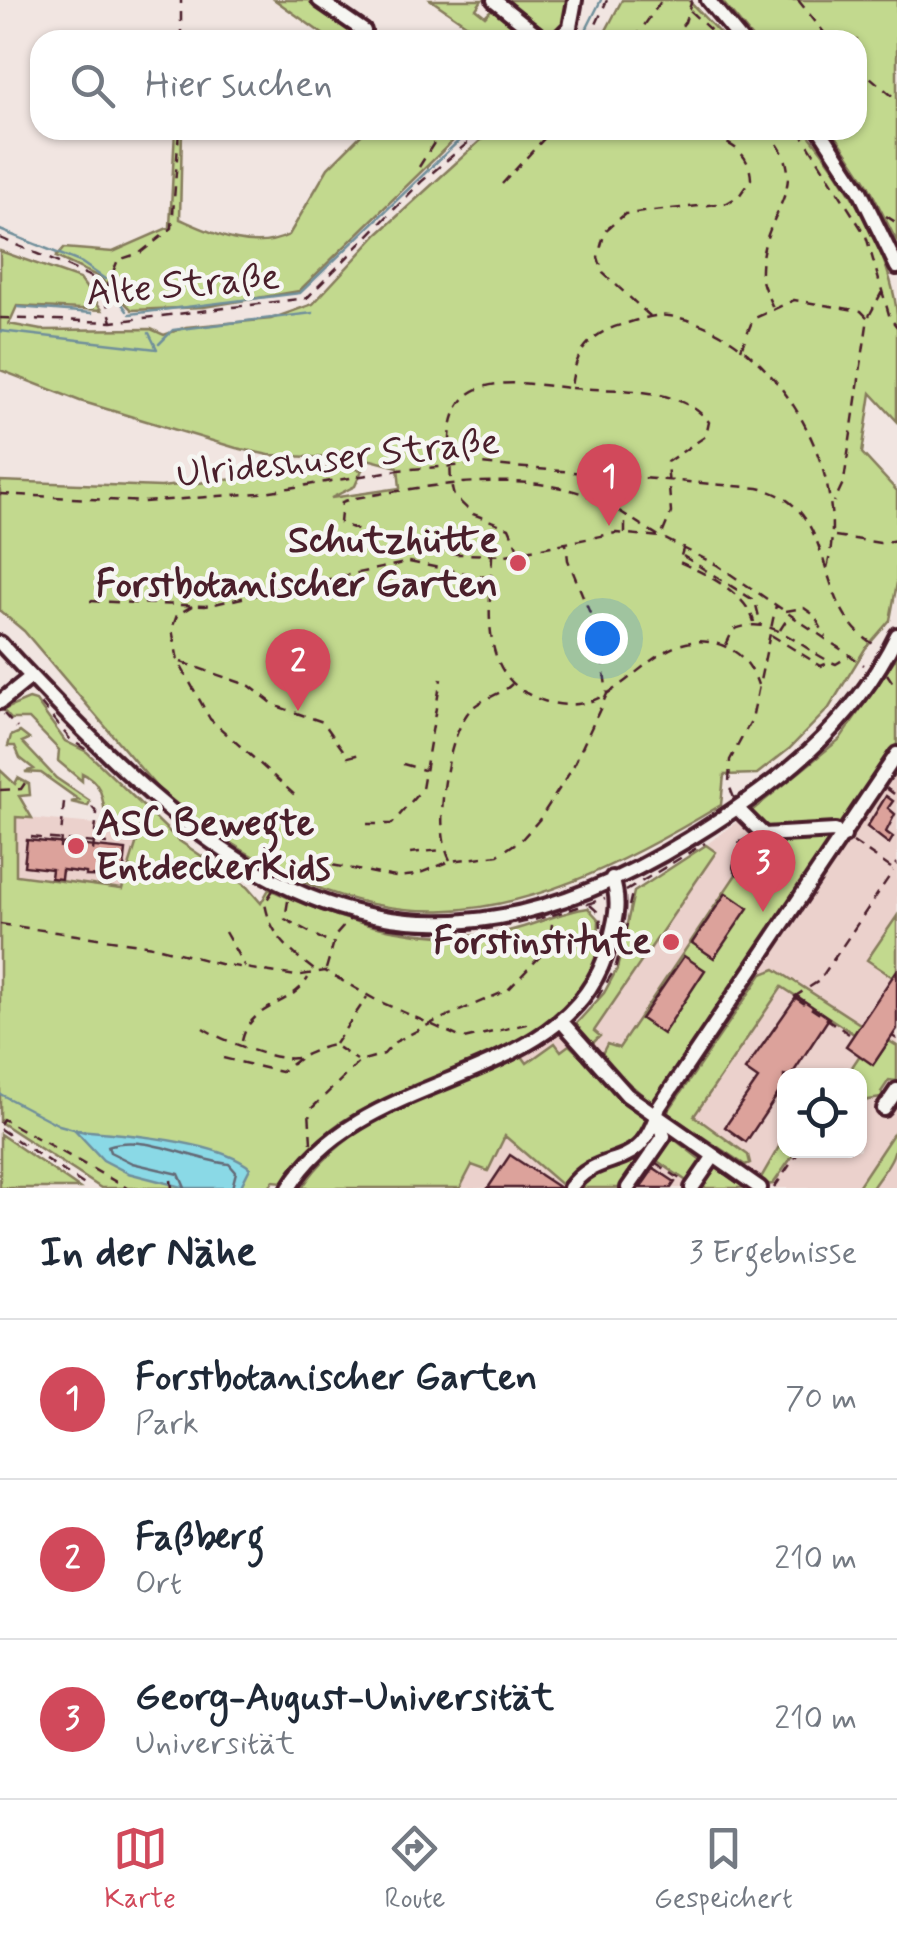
<!DOCTYPE html>
<html lang="de">
<meta charset="utf-8">
<style>
:root{--surface:#fff;--page:#f6f6f7;--text:#1f2937;--muted:#747a83;--line:#e0e1e3;--accent:#d1495b}
body{margin:0;font-family:Mynerve,sans-serif;background:var(--page);color:var(--text)}
.controls{position:absolute;right:30px;bottom:30px;display:grid;overflow:hidden;border-radius:20px;box-shadow:0 2px 8px #0004}
.controls button{width:90px;height:90px;display:grid;place-items:center;padding:0;border:0;border-bottom:2px solid var(--line);background:var(--surface);color:var(--text);font:50px sans-serif}
.you{position:absolute;left:602px;top:638px;width:35px;height:35px;margin:-25px;border:8px solid #fff;border-radius:50%;background:#1a73e8;box-shadow:0 0 0 15px #1a73e833}
.badge{display:grid;place-items:center;width:65px;height:65px;border-radius:50%;background:var(--accent);color:#fff;font-size:32px;font-weight:700}
.pin{position:absolute;translate:-50% -82px;filter:drop-shadow(0 2px 5px #0008)}
.pin::after{content:'';position:absolute;top:52px;width:35px;height:30px;background:inherit;clip-path:polygon(0 0,100% 0,50% 100%)}
.list{margin:0;padding:0;list-style:none}
h2{display:flex;justify-content:space-between;align-items:center;height:130px;margin:0;padding:0 40px;font-size:42px}
h2 small{font-size:32px;font-weight:400;color:var(--muted)}
.list li{display:grid;grid-template-columns:65px 1fr auto;gap:30px;align-items:center;box-sizing:border-box;height:160px;padding:0 40px;border-top:2px solid var(--line)}
.list b{display:block;font-size:38px;white-space:nowrap}
.list p{margin:0;font-size:32px;white-space:nowrap;color:var(--muted)}
.list em{font-size:32px;font-style:normal;color:var(--muted)}
.icon{flex:none;width:55px;height:55px;fill:none;stroke:currentColor;stroke-width:2;stroke-linecap:round;stroke-linejoin:round}
.map{position:relative;flex:none;width:897px;height:1188px;overflow:hidden}
.search{position:absolute;background:var(--surface);box-shadow:0 2px 8px #0004;left:30px;right:30px;top:30px;height:110px;display:flex;align-items:center;gap:25px;box-sizing:border-box;padding:0 35px;border-radius:30px;color:var(--muted);font-size:38px}
.sheet{height:610px;background:var(--surface)}
nav{display:flex;justify-content:space-around;align-items:center;box-sizing:border-box;height:140px;border-top:2px solid var(--line);background:var(--surface);font-size:28px;color:var(--muted)}
nav a{display:grid;justify-items:center;gap:5px}
nav .on{color:var(--accent)}
.map>svg:first-child{display:block}
.built{fill:#ebd1cc;fill-rule:evenodd}
.green{fill:#c2d98e;stroke:#867c5c;stroke-width:2.5}
.water{fill:#8ad9e6;stroke:#708f9b;stroke-width:2.5}
.lines{fill:none;stroke-linecap:round;stroke-linejoin:round}
.shore{stroke:#646976;stroke-width:2.5}
.stream{stroke:#708f9b;stroke-width:2.5}
.building{fill:#dca29b;stroke:#4a1f2b;stroke-width:2.5}
.minor-casing{stroke:#4a1f2b;stroke-width:20}
.path{stroke:#4a1f2b;stroke-width:2.5;stroke-dasharray:10 8;stroke-linecap:butt}
.minor{stroke:#f6f6f2;stroke-width:12}
.poi-dot{fill:#d1495b;stroke:#f6f6f2;stroke-width:4}
.labels{text-anchor:middle;dominant-baseline:central;stroke-width:9;stroke-linejoin:round;paint-order:stroke}
.street-label{font-size:38px;fill:#4a1f2b;stroke:#f6f6f2}
.poi-label{font-size:38px;font-weight:bold;fill:#4a1f2b;stroke:#f6f6f2;text-anchor:end}
</style>
<div class="map">
<svg width="897" height="1188" viewBox="0 0 897 1188">
<rect width="100%" height="100%" fill="#f1e5e1"/>
<filter id="ink" filterUnits="userSpaceOnUse"><feTurbulence type="fractalNoise" baseFrequency=".01" numOctaves="2"/><feDisplacementMap in="SourceGraphic" scale="20" xChannelSelector="R" yChannelSelector="G"/><feConvolveMatrix kernelMatrix="1 2 1 2 8 2 1 2 1" color-interpolation-filters="sRGB"/></filter>
<g filter="url(#ink)">
<path class="built" d="M 897,656 L 897,1188 L 302,1188 L 367,1127 L 522,1056 L 576,1022 L 604,993 L 617,969 L 634,892 L 690,857 L 807,769 L 840,739 ZM 784,1076 L 860,1076 L 860,1150 L 784,1150 Z
M 16,817 L 141,828 L 123,889 L 16,875 Z"/>
<path class="green" d="M 275,0 L 312,0 L 368,40 L 331,40 Z
M 431,0 L 482,0 L 476,9 L 485,16 L 494,7 L 541,40 L 489,40 Z
M 503,0 L 573,0 L 569,23 L 553,39 L 545,37 Z
M 622,0 L 688,0 L 726,40 L 601,40 Z
M 721,0 L 897,0 L 897,242 L 867,183 L 832,130 L 857,130 L 857,40 L 754,40 Z
M 175,130 L 182,130 L 180,219 C 214,234 252,253 289,235 L 328,168 L 366,130 L 464,130 L 299,291 L 204,307 L 132,310 L 99,277 L 56,257 L 64,248 L 113,252 L 170,227 Z
M 492,130 L 805,130 C 845,179 890,250 897,314 C 897,348 897,386 897,421 L 871,393 L 862,453 L 897,491 L 897,583 L 890,620 L 865,649 L 829,708 L 789,749 L 757,774 L 724,775 L 721,805 C 504,936 375,958 165,797 L 24,631 L 0,611 L 0,481 L 161,487 L 345,467 L 362,470 L 355,486 L 331,498 L 400,488 L 398,467 L 371,460 L 269,455 L 236,448 L 80,401 L 0,370 L 0,251 L 80,279 L 102,310 L 17,306 L 9,324 L 41,330 L 151,329 L 164,335 L 186,327 L 271,319 L 313,304 L 378,234 Z
M 897,656 L 897,749 L 845,827 L 767,832 L 749,813 L 840,739 Z
M 29,699 L 36,701 L 65,741 L 87,752 L 178,840 L 247,887 L 261,903 L 269,889 C 340,922 419,945 499,933 C 530,928 558,912 588,908 L 599,920 C 598,941 598,961 588,981 C 549,1054 417,1075 349,1117 C 322,1133 301,1156 283,1182 L 273,1181 L 269,1188 L 101,1188 L 0,1122 L 0,770 L 15,784 L 18,778 L 29,784 L 30,795 L 19,796 L 32,818 L 16,817 L 16,875 L 122,889 L 141,828 L 107,824 C 102,802 105,784 82,773 L 82,781 L 58,761 L 59,750 L 29,719 L 11,719 L 3,710 Z
M 20,732 L 29,739 L 22,742 L 56,778 L 90,801 L 88,806 L 71,802 L 79,800 L 41,773 L 25,772 L 34,769 L 20,758 L 15,746 L 8,746 L 11,736 Z
M 831,835 L 835,839 L 655,1106 L 600,1058 L 607,1044 L 619,1048 L 739,870 L 767,840 Z
M 706,845 L 716,852 L 594,1031 L 600,1036 L 589,1047 L 574,1026 L 604,993 L 617,969 L 634,892 Z
M 897,916 L 897,980 L 867,960 Z
M 775,969 L 860,1024 L 854,1034 L 782,987 L 694,1116 L 748,1155 L 750,1163 L 745,1165 L 667,1113 L 762,974 Z
M 889,1041 L 897,1046 L 897,1081 L 889,1080 L 881,1092 L 887,1097 L 863,1101 L 860,1106 L 860,1076 L 846,1076 L 860,1055 L 873,1064 Z
M 555,1043 L 561,1051 L 569,1045 L 648,1118 L 633,1149 L 564,1187 L 505,1136 L 488,1171 L 472,1165 L 460,1188 L 302,1188 C 349,1114 448,1091 522,1056 L 527,1063 Z
M 897,1128 C 897,1158 889,1163 872,1188 L 857,1188 Z
M 0,1134 L 79,1188 L 0,1188 Z
M 669,1135 L 702,1161 L 688,1182 L 653,1158 Z
M 784,1138 L 784,1150 L 796,1151 L 773,1184 L 765,1185 L 759,1181 Z
M 643,1152 L 647,1154 L 624,1188 L 584,1188 L 582,1184 L 587,1176 Z
M 715,1167 L 745,1188 L 699,1188 Z"/>
<path class="water" d="M 75,1130 C 119,1133 219,1141 250,1168 L 240,1188 L 186,1188 L 128,1173 L 103,1160 Z"/>
<g class="lines">
<path class="shore" d="M 185,1188 L 179,1174 L 132,1163 L 110,1152 L 108,1146 C 143,1133 192,1160 229,1164 L 236,1172 L 232,1188"/>
<path class="stream" d="M 581,40 L 601,0
M 0,230 L 82,263 L 105,279
M 111,288 L 127,311
M 18,307 L 92,313
M 130,314 L 300,293 L 470,130
M 0,331 L 157,349 L 149,333
M 159,344 L 173,330 L 313,313
M 0,1094 L 59,1125 L 85,1132"/>
</g>
<path class="building" d="M 886,796 L 893,801 L 888,808 L 895,814 L 886,832 L 893,837 L 889,844 L 867,827 Z
M 27,840 L 126,850 L 123,877 L 86,876 L 86,873 L 62,870 L 61,879 L 51,878 L 52,869 L 24,866 Z
M 726,893 L 748,908 L 714,958 L 692,943 Z
M 684,956 L 705,970 L 663,1034 L 641,1019 Z
M 897,970 L 897,1029 L 873,1065 L 846,1046 Z
M 797,996 L 829,1018 L 791,1076 L 784,1076 L 784,1085 L 746,1142 L 725,1127 L 758,1079 L 745,1070 Z
M 510,1155 L 560,1188 L 488,1188 Z
M 654,1168 L 675,1182 L 671,1188 L 640,1188 Z"/>
<g class="lines">
<g class="minor-casing">
<path id="minor" d="M 319,0 L 364,31
M 494,0 L 544,40
M 708,0 L 741,40
M 557,40 L 570,27 L 575,0
M 820,130 L 860,191 L 897,267
M 0,643 C 209,869 383,1027 689,839 C 775,786 852,728 897,635
M 0,702 L 31,677
M 738,809 L 764,835 L 835,831 L 844,836
M 742,867 L 764,835
M 562,1022 L 627,1095 L 760,1188
M 884,1109 L 897,1090
M 289,1188 C 364,1064 570,1090 609,945 C 615,921 621,904 612,878
M 570,1188 C 602,1144 639,1179 659,1107 L 897,754
M 628,1188 L 664,1136 L 657,1120
M 692,1188 L 714,1156"/>
</g>
<path class="path" d="M 798,0 L 830,40
M 690,11 L 721,40
M 679,32 L 685,40
M 181,40 L 181,0
M 589,40 L 607,0
M 634,40 L 662,0
M 671,40 L 685,22 L 692,0
M 857,66 L 897,100
M 766,130 C 818,185 762,210 761,270 C 760,282 768,296 773,308
M 799,130 L 866,236 L 890,318 L 897,327
M 419,167 L 442,130
M 502,184 L 552,130
M 886,216 L 897,223
M 0,238 L 101,281 L 112,322
M 106,288 L 118,260 L 140,253 L 172,228 L 179,130
M 650,316 L 603,273 L 598,257 L 605,231 L 625,214 L 727,203 L 739,196 L 751,179 C 749,134 695,135 662,130
M 869,316 L 884,288
M 0,318 L 112,322 L 307,298 L 421,182 L 483,130
M 741,349 L 753,319 L 794,300 L 861,311 L 868,318 L 844,481 L 834,502
M 571,388 C 613,391 680,385 709,422 L 706,436 L 667,462 L 671,513 L 661,537 C 639,525 618,508 595,498 C 519,468 426,486 350,499 L 342,502 L 340,523 L 367,534 L 457,554 L 506,555 L 616,533 L 661,537 L 717,565 L 864,665
M 0,494 L 143,502 L 259,493 L 398,470 L 480,464 L 758,488 C 843,506 808,612 879,647
M 625,533 L 625,517
M 835,536 L 880,543 L 897,540
M 684,546 L 679,562 C 705,573 746,593 754,622
M 519,551 L 509,528 L 473,514 L 454,496 C 449,481 451,464 450,449 C 447,366 515,383 571,388 C 575,352 588,334 624,324 C 638,320 654,314 669,316 C 773,330 853,471 827,568
M 492,556 C 490,611 477,679 544,701 C 564,707 584,706 603,696 C 643,674 672,626 724,646 C 743,654 752,667 758,685
M 683,556 L 755,601 L 761,625
M 454,600 L 457,571
M 90,601 L 205,606 L 409,562 L 490,578
M 192,606 L 177,615 L 172,629 L 178,661 L 210,719 L 297,797
M 786,611 L 804,608 L 814,615 L 826,637
M 780,630 L 789,616
M 771,635 L 821,666 L 828,663
M 726,645 L 733,630 C 774,612 800,650 836,664 L 849,656
M 181,662 L 250,686 L 276,706 L 323,722 L 348,757 L 365,753
M 887,674 L 897,689
M 41,704 L 70,739 L 88,751
M 4,714 L 17,728
M 403,764 L 424,770
M 886,788 L 897,796
M 0,790 L 21,789 L 29,777
M 734,798 L 729,785 L 730,760 L 752,719 L 776,605
M 92,807 L 97,813 L 93,851
M 367,824 L 392,824 L 422,789 L 441,679
M 31,837 L 107,844
M 853,842 L 897,872
M 738,843 L 749,838
M 60,848 L 64,802
M 410,853 L 443,850
M 450,860 C 433,828 446,744 467,714 C 478,698 499,697 512,684
M 315,862 L 396,877 L 415,875 L 451,861 L 498,855 L 522,839 L 539,820 L 572,769 L 607,694 L 599,635 L 568,560 L 566,543
M 895,863 L 897,865
M 273,890 L 265,903 C 270,935 290,951 314,970
M 626,891 L 705,843
M 288,901 L 285,919 L 333,945
M 590,905 L 600,914 L 601,927
M 629,906 L 633,889
M 0,924 L 153,946 L 220,964 L 296,976 L 325,971 L 376,1000 L 464,1039 L 526,1024 L 530,1028
M 225,932 L 245,967
M 428,932 C 496,933 541,920 605,898
M 326,969 L 336,935 L 350,919
M 794,997 L 819,981 L 893,871
M 597,998 L 615,969 L 627,924
M 796,998 L 852,1036
M 203,1028 C 219,1039 276,1062 296,1058 C 309,1055 319,1047 334,1045 L 357,1060
M 892,1036 L 897,1039
M 242,1041 C 250,1003 291,1007 308,978
M 335,1044 L 367,997
M 223,1058 L 281,1072 L 300,1058
M 0,1124 L 3,1119 L 127,1188
M 0,1129 L 89,1188
M 311,1143 L 309,1111 L 360,1061 L 384,1054 L 395,1042 L 436,1021 L 508,990 L 549,947 L 553,916
M 656,1163 L 683,1181
M 171,1180 L 172,1188
M 774,1188 L 800,1150"/>
<use href="#minor" class="minor"/>
</g>
</g>
<g class="poi-dot">
<circle cx="518" cy="563" r="10"/>
<circle cx="76" cy="846" r="10"/>
<circle cx="671" cy="942" r="10"/>
</g>
<g class="labels">
<g class="street-label">
<text transform="translate(183 286) rotate(-5)">Alte Straße</text>
<text transform="translate(338 459) rotate(-6)">Ulrideshuser Straße</text>
</g>
<g class="poi-label">
<text x="498" y="541">Schutzhütte<tspan x="498" dy="44">Forstbotanischer Garten</tspan></text>
<text x="96" y="824" text-anchor="start">ASC Bewegte<tspan x="96" dy="44">EntdeckerKids</tspan></text>
<text x="651" y="942">Forstinstitute</text>
</g>
</g>
</svg>
<div class="controls">
<button><svg class="icon" aria-label="locate" viewBox="0 0 24 24"><circle cx="12" cy="12" r="6"/><path d="M12 2v4M12 18v4M2 12h4M18 12h4"/></svg></button>
</div>
<div class="you"></div>
<div class="pin badge" style="left:609px;top:526px">1</div>
<div class="pin badge" style="left:298px;top:711px">2</div>
<div class="pin badge" style="left:763px;top:912px">3</div>
<div class="search"><svg class="icon" aria-label="search" viewBox="0 0 24 24"><circle cx="10" cy="10" r="6"/><path d="M15 15l6 6"/></svg>Hier suchen</div>
</div>
<section class="sheet">
<h2>In der Nähe<small>3 Ergebnisse</small></h2>
<ul class="list">
<li><span class="badge">1</span><div><b>Forstbotanischer Garten</b><p>Park</p></div><em>70 m</em></li>
<li><span class="badge">2</span><div><b>Faßberg</b><p>Ort</p></div><em>210 m</em></li>
<li><span class="badge">3</span><div><b>Georg-August-Universität</b><p>Universität</p></div><em>210 m</em></li>
</ul>
</section>
<nav>
<a class="on"><svg class="icon" aria-label="map" viewBox="0 0 24 24"><path d="M3 6l6-2 6 2 6-2v14l-6 2-6-2-6 2zM9 4v14M15 6v14"/></svg>Karte</a>
<a><svg class="icon" aria-label="directions" viewBox="0 0 24 24"><path d="M12 3l9 9-9 9-9-9zM9 14v-3h6M13 9l2 2-2 2"/></svg>Route</a>
<a><svg class="icon" aria-label="saved" viewBox="0 0 24 24"><path d="M7 4h10v16l-5-4-5 4z"/></svg>Gespeichert</a>
</nav>
